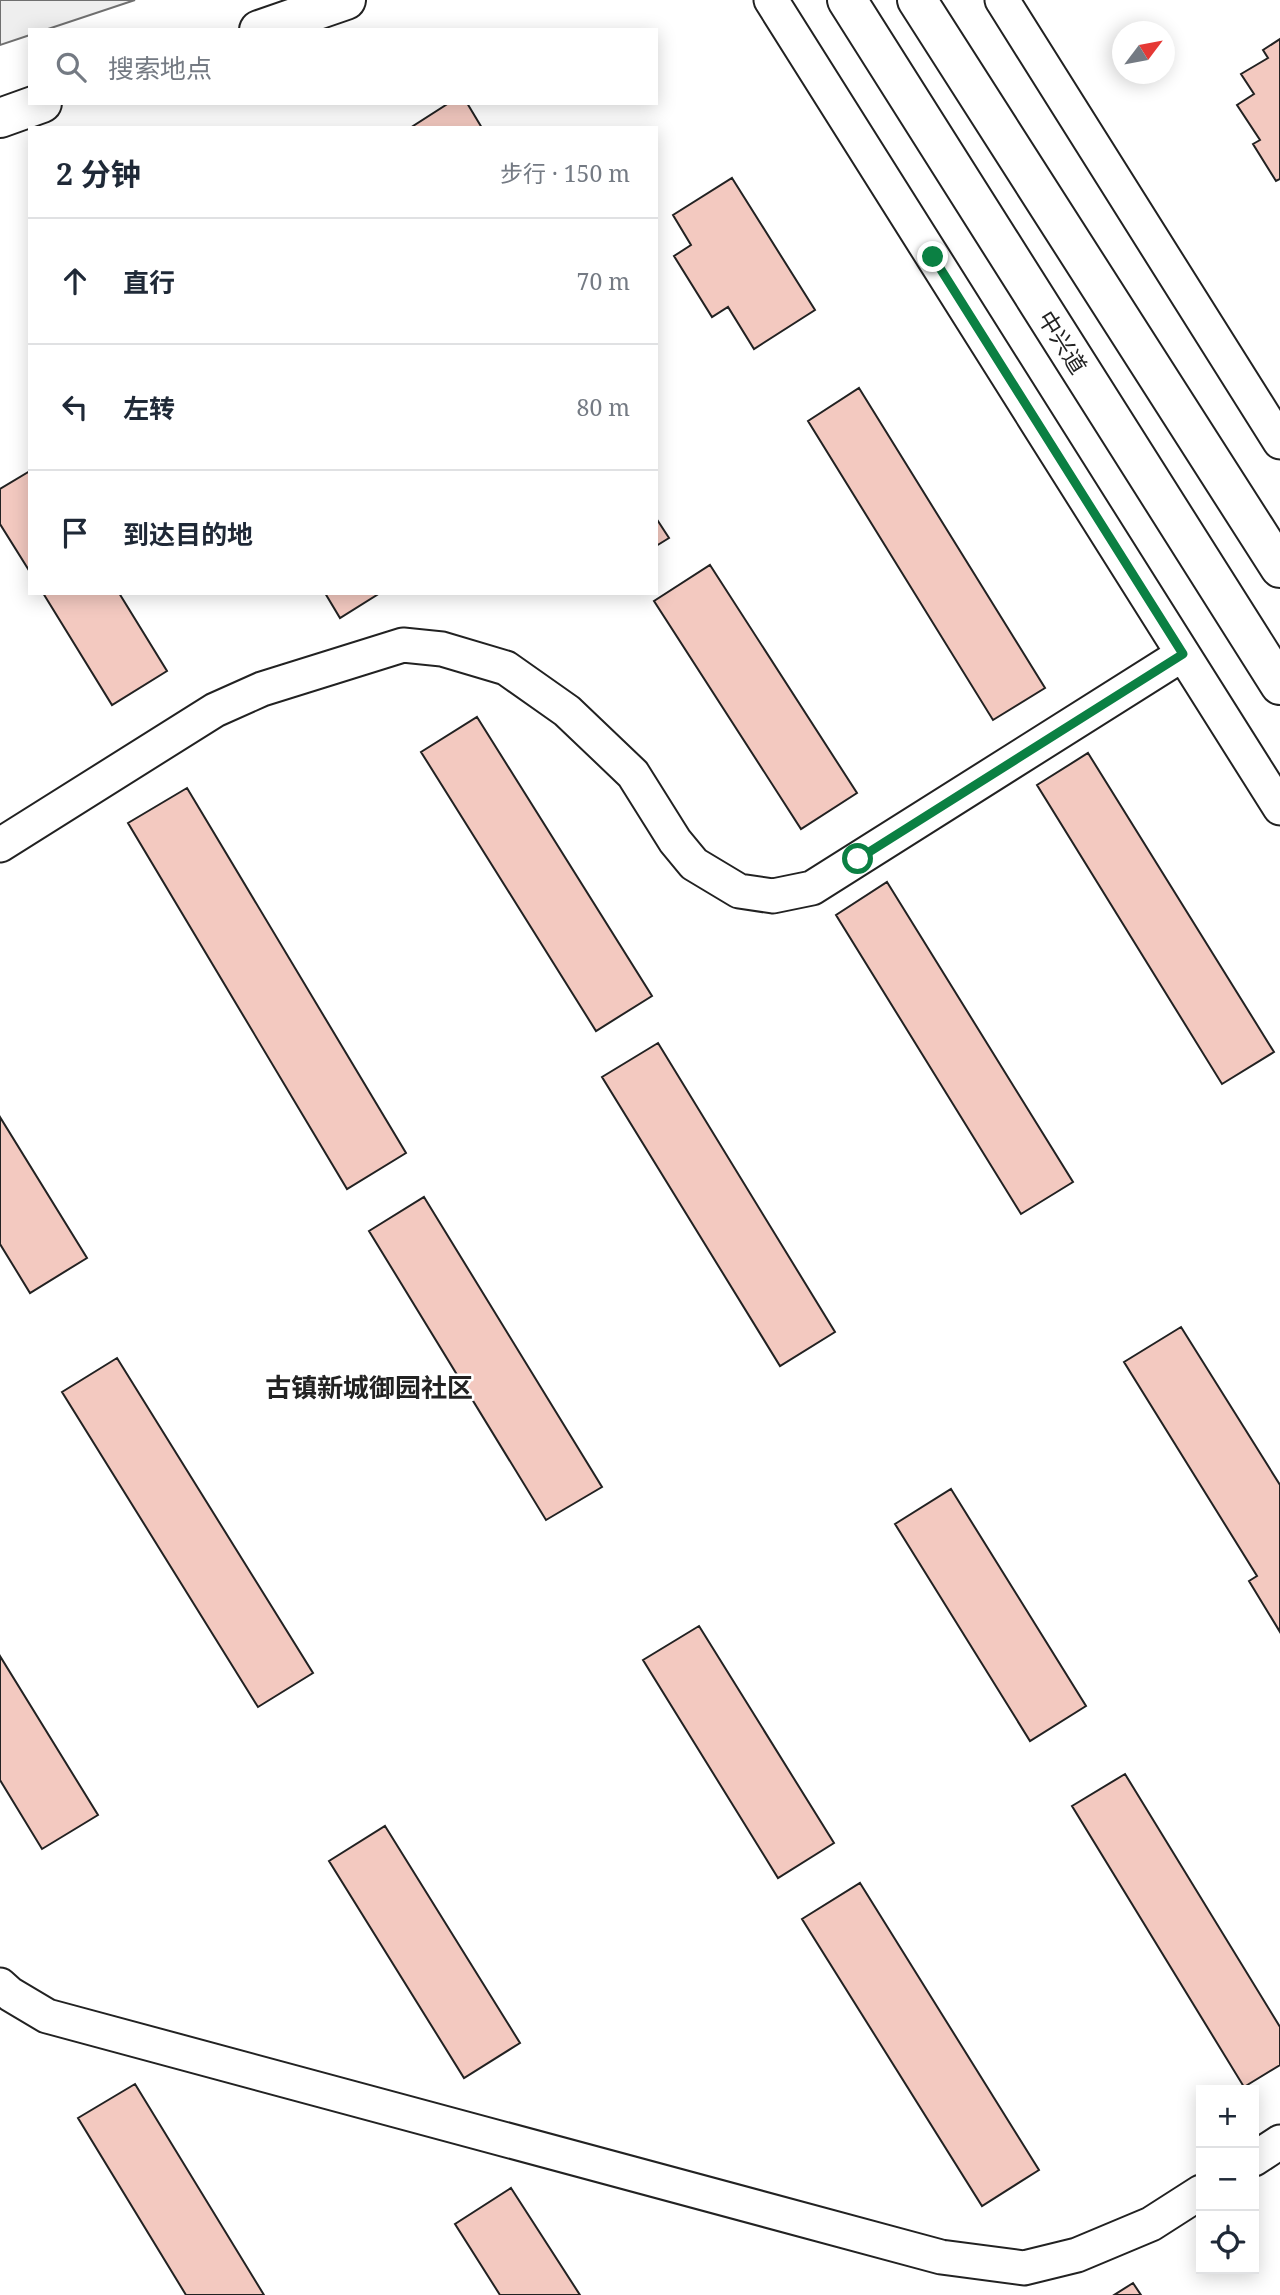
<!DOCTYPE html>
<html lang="zh">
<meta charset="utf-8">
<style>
:root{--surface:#fff;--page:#f2f2f3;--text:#1f2937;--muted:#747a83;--line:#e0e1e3}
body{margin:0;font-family:"Noto Serif","Noto Sans SC",serif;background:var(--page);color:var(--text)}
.controls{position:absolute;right:21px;bottom:21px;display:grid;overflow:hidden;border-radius:0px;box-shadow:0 4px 18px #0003}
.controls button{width:63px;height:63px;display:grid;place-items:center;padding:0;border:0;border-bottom:2px solid var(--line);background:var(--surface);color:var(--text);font:35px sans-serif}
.compass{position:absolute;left:1112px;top:21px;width:63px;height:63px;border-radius:50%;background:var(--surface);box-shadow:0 4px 18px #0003;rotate:58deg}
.stop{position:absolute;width:21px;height:21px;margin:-16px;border:5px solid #0b8043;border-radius:50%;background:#fff}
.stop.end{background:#0b8043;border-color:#fff;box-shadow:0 2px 7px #0008}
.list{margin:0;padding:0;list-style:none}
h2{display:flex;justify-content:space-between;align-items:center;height:91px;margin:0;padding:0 28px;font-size:30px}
h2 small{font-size:23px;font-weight:400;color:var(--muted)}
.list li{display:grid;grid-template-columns:46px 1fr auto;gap:21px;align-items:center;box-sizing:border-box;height:126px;padding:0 28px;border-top:2px solid var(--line)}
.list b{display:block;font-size:26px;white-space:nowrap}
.list em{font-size:23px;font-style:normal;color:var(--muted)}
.icon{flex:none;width:38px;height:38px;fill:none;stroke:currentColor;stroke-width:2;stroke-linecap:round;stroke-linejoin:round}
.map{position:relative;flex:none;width:1280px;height:2295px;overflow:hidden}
.search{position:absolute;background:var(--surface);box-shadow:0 4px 18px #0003;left:28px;top:28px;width:630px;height:77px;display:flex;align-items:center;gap:18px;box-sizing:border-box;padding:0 24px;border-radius:0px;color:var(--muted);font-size:26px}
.panel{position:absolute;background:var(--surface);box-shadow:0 4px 18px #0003;left:28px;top:126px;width:630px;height:469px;border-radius:0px}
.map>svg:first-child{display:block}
.green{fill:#eee;stroke:#6f6f6f;stroke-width:2}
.building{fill:#f3c9c0;stroke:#222;stroke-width:2}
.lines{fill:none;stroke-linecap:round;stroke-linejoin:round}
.street-casing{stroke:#222;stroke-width:37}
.secondary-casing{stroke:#222;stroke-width:42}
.primary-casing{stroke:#222;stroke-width:42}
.street{stroke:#fff;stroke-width:33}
.secondary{stroke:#fff;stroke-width:38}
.primary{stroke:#fff;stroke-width:38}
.route{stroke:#0b8043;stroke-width:9}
.labels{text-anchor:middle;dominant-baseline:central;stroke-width:5;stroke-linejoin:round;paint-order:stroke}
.street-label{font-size:23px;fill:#222;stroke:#fff}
.quarter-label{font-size:26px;font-weight:bold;fill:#222;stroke:#fff}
</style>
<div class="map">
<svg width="1280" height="2295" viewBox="0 0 1280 2295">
<rect width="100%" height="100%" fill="#fff"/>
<path class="green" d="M 0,0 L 135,0 L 45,30 L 30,30 L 30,35 L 0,45 Z"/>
<path class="building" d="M 1280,39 L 1280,179 L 1276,181 L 1253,144 L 1260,140 L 1237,105 L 1254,94 L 1241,74 L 1268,58 L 1263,50 Z
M 449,103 L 467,103 L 482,128 L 410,128 Z
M 732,178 L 815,310 L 754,349 L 728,307 L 712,317 L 674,256 L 691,245 L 673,215 Z
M 859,388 L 1045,688 L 993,720 L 808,421 Z
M 30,471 L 30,572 L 0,524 L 0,489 Z
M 656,518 L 669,538 L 656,546 Z
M 710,565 L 857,793 L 801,829 L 654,601 Z
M 43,593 L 119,593 L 167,671 L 112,705 Z
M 325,593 L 380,593 L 340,618 Z
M 477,717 L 652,996 L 596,1031 L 421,752 Z
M 1088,753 L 1274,1052 L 1222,1084 L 1037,785 Z
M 187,788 L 406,1153 L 347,1189 L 128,823 Z
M 887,882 L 1073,1182 L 1021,1214 L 836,915 Z
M 658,1043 L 835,1332 L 780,1366 L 602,1077 Z
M 0,1117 L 87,1258 L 30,1293 L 0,1244 Z
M 424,1197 L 602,1487 L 546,1520 L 369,1231 Z
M 1181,1327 L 1280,1485 L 1280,1632 L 1249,1581 L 1257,1576 L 1124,1362 Z
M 117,1358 L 313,1673 L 258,1707 L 62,1392 Z
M 951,1489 L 1086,1706 L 1030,1741 L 895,1524 Z
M 699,1626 L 834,1843 L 778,1878 L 643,1660 Z
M 0,1656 L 98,1815 L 42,1849 L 0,1780 Z
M 1125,1774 L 1280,2027 L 1280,2065 L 1244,2087 L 1072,1806 Z
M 385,1826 L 520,2043 L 464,2078 L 329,1861 Z
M 860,1883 L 1039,2170 L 982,2206 L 802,1919 Z
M 135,2084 L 264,2295 L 186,2295 L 78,2118 Z
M 511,2188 L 580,2295 L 500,2295 L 455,2224 Z
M 1133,2283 L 1141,2295 L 1114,2295 Z"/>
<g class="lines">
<g class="street-casing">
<path id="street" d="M 771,0 L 1280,808
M 1002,0 L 1280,442
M 0,845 L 215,710 L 262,689 L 403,645 L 442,649 L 506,668 L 567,711 L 633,774 L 675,841 L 694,864 L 739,891 L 773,896 L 812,888 L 1183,654
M 0,1985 L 10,1994 L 47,2016 L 941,2257 L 1024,2268 L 1077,2255 L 1151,2224 L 1201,2192
M 1254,2159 L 1280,2142"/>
</g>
<g class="secondary-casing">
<path id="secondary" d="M 259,30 L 346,0
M 0,118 L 42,103"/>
</g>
<g class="primary-casing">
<path id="primary" d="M 847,0 L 1280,685
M 917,0 L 1280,568"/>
</g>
<use href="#street" class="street"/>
<use href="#secondary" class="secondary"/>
<use href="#primary" class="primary"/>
</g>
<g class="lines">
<path class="route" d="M 858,859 L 1183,654 L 933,257"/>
</g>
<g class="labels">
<g class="street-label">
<text transform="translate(1063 342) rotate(58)">中兴道</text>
</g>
<g class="quarter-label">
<text x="369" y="1387">古镇新城御园社区</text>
</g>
</g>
</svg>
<div class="controls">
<button>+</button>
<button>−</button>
<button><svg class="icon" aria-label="locate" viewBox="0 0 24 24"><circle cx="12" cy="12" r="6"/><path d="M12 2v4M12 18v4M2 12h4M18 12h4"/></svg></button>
</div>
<svg class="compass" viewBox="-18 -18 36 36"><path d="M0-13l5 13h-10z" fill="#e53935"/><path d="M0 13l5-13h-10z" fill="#747a83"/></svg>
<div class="stop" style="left:858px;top:859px"></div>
<div class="stop end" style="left:933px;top:257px"></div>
<div class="search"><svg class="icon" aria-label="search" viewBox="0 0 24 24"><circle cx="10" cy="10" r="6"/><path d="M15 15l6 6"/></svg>搜索地点</div>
<section class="panel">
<h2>2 分钟<small>步行 · 150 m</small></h2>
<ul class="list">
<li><svg class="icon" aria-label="ahead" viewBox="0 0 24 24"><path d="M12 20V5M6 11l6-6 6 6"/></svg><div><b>直行</b></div><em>70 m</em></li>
<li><svg class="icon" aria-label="left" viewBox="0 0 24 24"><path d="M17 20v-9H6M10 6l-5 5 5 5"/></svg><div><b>左转</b></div><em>80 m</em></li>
<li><svg class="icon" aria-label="arrive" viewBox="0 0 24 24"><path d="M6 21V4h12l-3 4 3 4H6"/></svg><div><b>到达目的地</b></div></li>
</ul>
</section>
</div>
